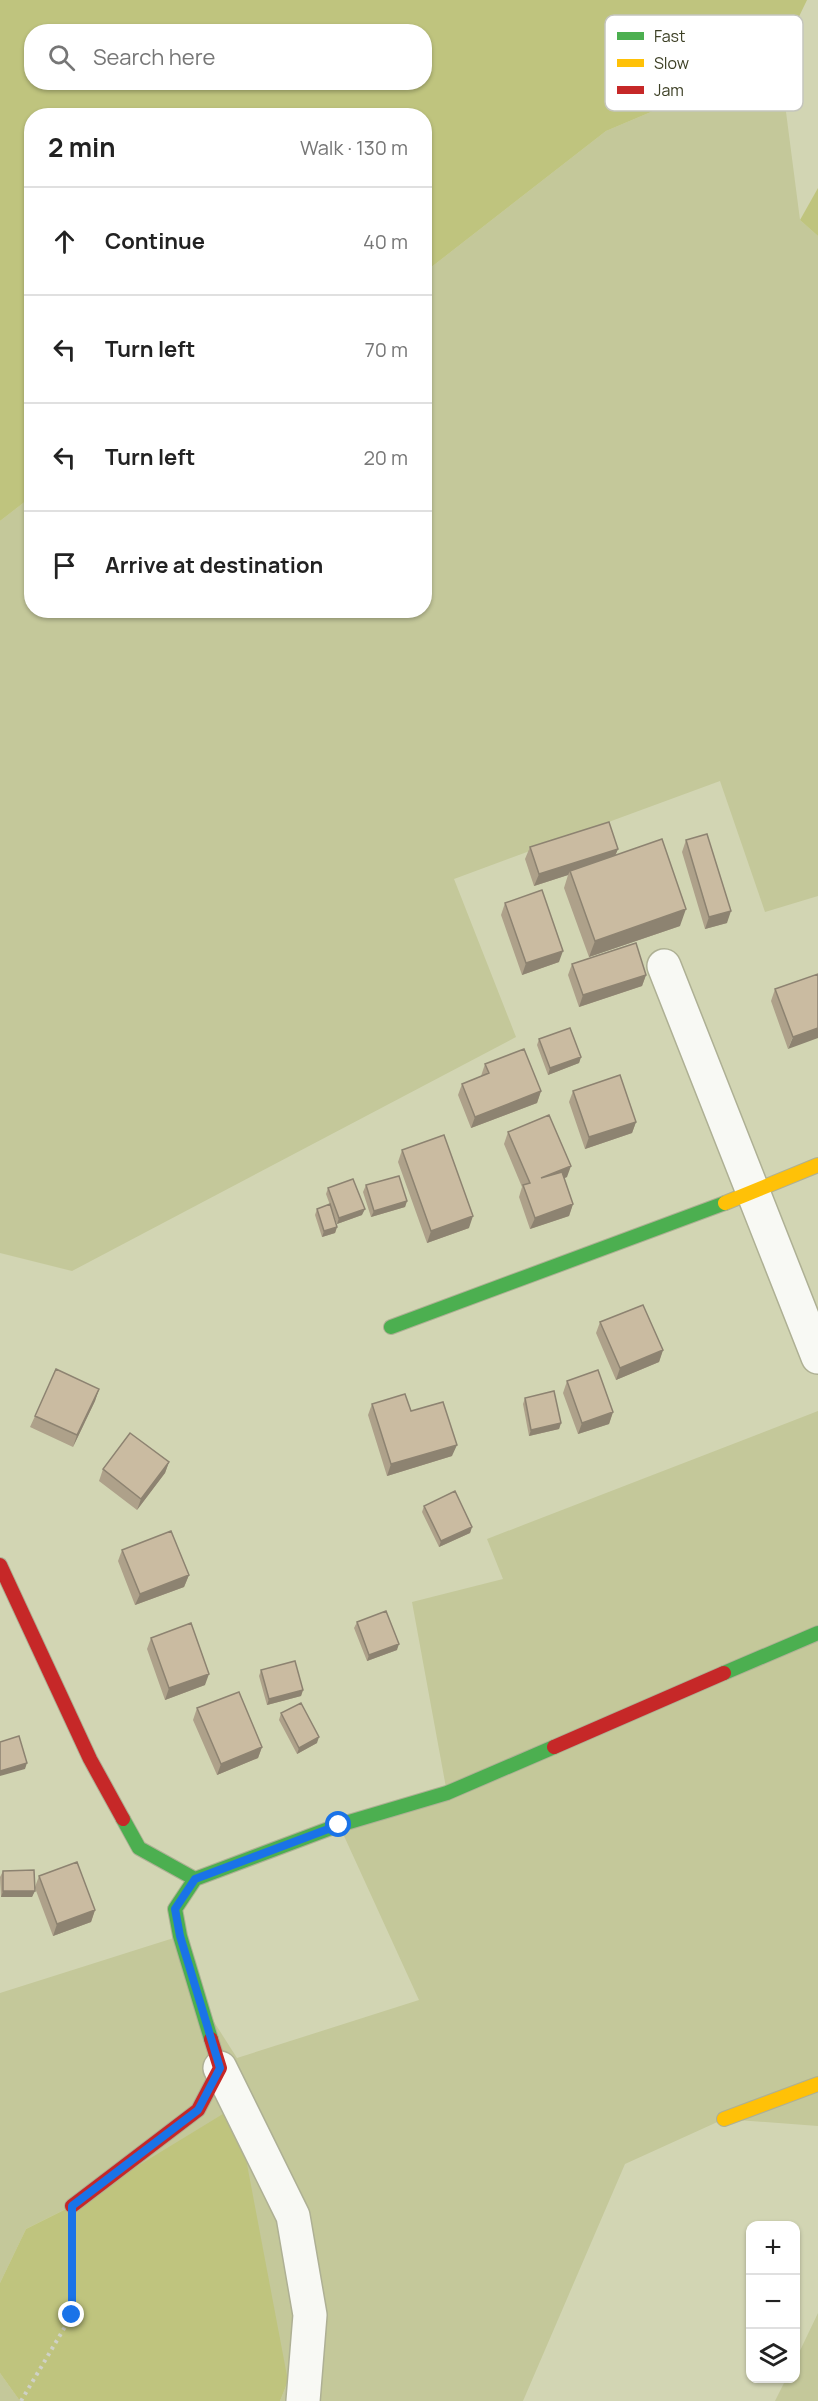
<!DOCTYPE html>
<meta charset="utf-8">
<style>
:root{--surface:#fff;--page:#f6f6f6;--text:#222;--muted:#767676;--line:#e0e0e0}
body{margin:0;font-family:Manrope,sans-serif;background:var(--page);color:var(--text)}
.controls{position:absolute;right:18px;bottom:18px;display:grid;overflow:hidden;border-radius:12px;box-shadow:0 2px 4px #0004}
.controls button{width:54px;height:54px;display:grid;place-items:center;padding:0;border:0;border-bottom:2px solid var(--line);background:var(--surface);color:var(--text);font:30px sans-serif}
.stop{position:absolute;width:18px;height:18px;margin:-14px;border:4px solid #1a73e8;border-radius:50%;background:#fff}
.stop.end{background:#1a73e8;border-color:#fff;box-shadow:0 2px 6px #0008}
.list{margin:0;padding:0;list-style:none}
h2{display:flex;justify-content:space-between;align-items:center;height:78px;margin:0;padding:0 24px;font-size:26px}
h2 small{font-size:20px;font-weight:400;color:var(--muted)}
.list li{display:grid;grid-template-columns:39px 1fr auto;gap:18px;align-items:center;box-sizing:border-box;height:108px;padding:0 24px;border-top:2px solid var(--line)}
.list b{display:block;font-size:22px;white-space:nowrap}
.list em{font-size:20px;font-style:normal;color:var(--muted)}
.icon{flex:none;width:33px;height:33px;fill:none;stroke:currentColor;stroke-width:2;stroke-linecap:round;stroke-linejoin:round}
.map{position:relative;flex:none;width:818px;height:2401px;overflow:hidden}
.search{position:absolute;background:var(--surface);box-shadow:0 2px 4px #0004;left:24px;top:24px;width:408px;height:66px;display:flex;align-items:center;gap:15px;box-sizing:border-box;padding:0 21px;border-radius:24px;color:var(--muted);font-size:22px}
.panel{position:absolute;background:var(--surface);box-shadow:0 2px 4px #0004;left:24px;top:108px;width:408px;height:510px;border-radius:24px}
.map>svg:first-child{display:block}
.green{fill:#c4c89a}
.forest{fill:#bfc47e;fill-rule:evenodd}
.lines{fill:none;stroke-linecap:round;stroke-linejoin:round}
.street-casing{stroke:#aeb094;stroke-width:36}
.fast-casing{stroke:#aeb094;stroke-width:16}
.slow-casing{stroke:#aeb094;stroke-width:16}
.jam-casing{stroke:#aeb094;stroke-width:16}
.path{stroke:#cfd1c6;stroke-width:4;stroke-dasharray:3 4.5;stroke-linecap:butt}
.street{stroke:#f8f9f4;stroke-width:33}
.fast{stroke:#4caf50;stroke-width:14}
.slow{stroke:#ffc107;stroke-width:14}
.jam{stroke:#c62828;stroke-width:14}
.wall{fill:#aea18a}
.shaded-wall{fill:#8d8371}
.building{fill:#cabba1;stroke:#8d8371;stroke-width:1.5}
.route{stroke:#1a73e8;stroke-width:8}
.key{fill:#fff;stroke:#c4c5bd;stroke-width:1.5}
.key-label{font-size:16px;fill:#3c3f24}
</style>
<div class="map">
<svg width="818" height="2401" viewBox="0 0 818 2401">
<rect width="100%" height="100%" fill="#d2d5b3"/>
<path class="green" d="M 779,58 L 800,220 L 818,236 L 818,896 L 765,912 L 720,781 L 454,879 L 516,1037 L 72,1271 L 0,1253 L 0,521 L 31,497 L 32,610 L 424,610 L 425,272 L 606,131 Z
M 818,1411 L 818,2126 L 724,2119 L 625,2164 L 523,2401 L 280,2401 L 288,2381 L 72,2206 L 26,2229 L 0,2283 L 0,1993 L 180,1936 L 200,2000 L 237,2058 L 419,2000 L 339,1825 L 447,1793 L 412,1602 L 503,1579 L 487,1539 Z
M 818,2313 L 818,2401 L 775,2401 L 786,2379 L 796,2378 L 796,2359 Z
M 0,2373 L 20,2401 L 0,2401 Z"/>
<path class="forest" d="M 0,0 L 807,0 L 779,58 L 606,131 L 425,272 L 424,116 L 32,116 L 31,497 L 0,521 ZM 32,32 L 424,32 L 424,82 L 32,82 Z
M 818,188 L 818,236 L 800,220 Z
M 236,2106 L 288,2381 L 280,2401 L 20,2401 L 0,2373 L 0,2283 L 26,2229 L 72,2206 Z"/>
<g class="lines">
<g class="street-casing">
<path id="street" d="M 664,966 L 818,1357
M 220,2068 L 293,2216 L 310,2315 L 303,2401"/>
</g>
<g class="fast-casing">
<path id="fast" d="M 391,1327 L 725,1203
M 724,1673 L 818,1633
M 123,1819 L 139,1848 L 195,1879 L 339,1825 L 447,1793 L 554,1747
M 195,1879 L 175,1909 L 180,1936 L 211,2039"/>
</g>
<g class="slow-casing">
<path id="slow" d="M 725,1203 L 818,1165
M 724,2119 L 818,2084"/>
</g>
<g class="jam-casing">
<path id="jam" d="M 0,1565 L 90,1759 L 123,1819
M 554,1747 L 724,1673
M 72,2206 L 198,2110 L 220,2068 L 211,2039"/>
</g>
<path class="path" d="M 21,2401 L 72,2315 L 72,2239"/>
<use href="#street" class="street"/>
<use href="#fast" class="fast"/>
<use href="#slow" class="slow"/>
<use href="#jam" class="jam"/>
</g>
<path class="wall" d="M 686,840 L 727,923 L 705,929 L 682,852 Z
M 530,847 L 618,849 L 615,855 L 680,926 L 589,957 L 564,888 L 568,875 L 534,886 L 525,859 Z
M 505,903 L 559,962 L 522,975 L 501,915 Z
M 572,964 L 646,975 L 642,986 L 579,1007 L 568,975 Z
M 818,974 L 788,1049 L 771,1001 L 775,989 Z
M 539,1039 L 581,1057 L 579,1063 L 548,1075 L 537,1045 Z
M 485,1064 L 541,1091 L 537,1103 L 471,1128 L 458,1095 L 462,1084 L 481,1076 Z
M 573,1091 L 636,1122 L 632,1133 L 585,1149 L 569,1102 Z
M 508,1132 L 567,1177 L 564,1178 L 573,1204 L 569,1216 L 530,1229 L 519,1197 L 522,1187 L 504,1144 Z
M 402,1150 L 469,1228 L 427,1243 L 398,1162 Z
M 366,1185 L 407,1201 L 405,1207 L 371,1217 L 363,1192 Z
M 328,1188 L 362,1215 L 337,1224 L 333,1213 L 337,1227 L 335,1233 L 322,1237 L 315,1215 L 317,1209 L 330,1205 L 326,1194 Z
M 600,1322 L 663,1350 L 659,1362 L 616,1380 L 596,1333 Z
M 567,1381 L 613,1412 L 609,1424 L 578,1434 L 563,1393 Z
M 99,1389 L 95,1401 L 73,1447 L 30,1427 L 35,1416 Z
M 525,1398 L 561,1423 L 559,1429 L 529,1436 L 523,1404 Z
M 372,1404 L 411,1411 L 452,1456 L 387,1476 L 368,1415 Z
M 169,1462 L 165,1473 L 137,1510 L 99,1481 L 103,1469 Z
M 424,1506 L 472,1527 L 470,1533 L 439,1547 L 422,1512 Z
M 122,1550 L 189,1575 L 184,1587 L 135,1605 L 118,1561 Z
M 357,1622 L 397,1650 L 367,1661 L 354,1628 Z
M 151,1638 L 205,1685 L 165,1700 L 147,1649 Z
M 261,1670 L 303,1690 L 301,1696 L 267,1705 L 259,1676 Z
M 197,1708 L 262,1747 L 258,1758 L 217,1775 L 193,1720 Z
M 281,1713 L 317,1743 L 297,1754 L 279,1720 Z
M 3,1871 L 35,1887 L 39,1876 L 95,1910 L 91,1922 L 53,1936 L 35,1888 L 32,1897 L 1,1897 L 0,1877 Z"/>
<path class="shaded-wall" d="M 618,849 L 613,861 L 570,871 L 568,875 L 534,886 L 539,874 Z
M 686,909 L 680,926 L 589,957 L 595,941 Z
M 731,911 L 727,923 L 705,929 L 709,917 Z
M 563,951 L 559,962 L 522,975 L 526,963 Z
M 646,975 L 642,986 L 579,1007 L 583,995 Z
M 818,1028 L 818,1038 L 788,1049 L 793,1037 Z
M 581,1057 L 579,1063 L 548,1075 L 550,1068 Z
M 541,1091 L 537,1103 L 471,1128 L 475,1117 Z
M 636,1122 L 632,1133 L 585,1149 L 589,1137 Z
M 571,1166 L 567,1177 L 537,1190 L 541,1178 Z
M 407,1201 L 405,1207 L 371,1217 L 374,1211 Z
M 573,1204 L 569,1216 L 530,1229 L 535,1218 Z
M 365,1209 L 362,1215 L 337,1224 L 339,1218 Z
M 473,1216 L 469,1228 L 427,1243 L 431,1231 Z
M 337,1227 L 335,1233 L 322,1237 L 324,1231 Z
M 663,1350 L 659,1362 L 616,1380 L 620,1368 Z
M 99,1389 L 95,1401 L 73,1447 L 77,1435 Z
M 613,1412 L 609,1424 L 578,1434 L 582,1423 Z
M 561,1423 L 559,1429 L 529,1436 L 531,1430 Z
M 457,1445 L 452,1456 L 387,1476 L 391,1464 Z
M 169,1462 L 165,1473 L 137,1510 L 141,1499 Z
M 472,1527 L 470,1533 L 439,1547 L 441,1541 Z
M 189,1575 L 184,1587 L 135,1605 L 140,1594 Z
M 399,1644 L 397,1650 L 367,1661 L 369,1655 Z
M 209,1674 L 205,1685 L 165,1700 L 169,1688 Z
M 303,1690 L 301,1696 L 267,1705 L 269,1699 Z
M 319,1737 L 317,1743 L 297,1754 L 299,1748 Z
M 262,1747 L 258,1758 L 217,1775 L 221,1764 Z
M 27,1763 L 25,1769 L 0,1776 L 0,1771 Z
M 3,1891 L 35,1891 L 32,1897 L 1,1897 Z
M 95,1910 L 91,1922 L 53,1936 L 57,1924 Z"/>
<path class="building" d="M 609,822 L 618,849 L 539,874 L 530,847 Z
M 707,834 L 731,911 L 709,917 L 686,840 Z
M 662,839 L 686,909 L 595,941 L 570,871 Z
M 542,890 L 563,951 L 526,963 L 505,903 Z
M 636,943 L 646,975 L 583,995 L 572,964 Z
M 818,974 L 818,1028 L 793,1037 L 775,989 Z
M 570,1028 L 581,1057 L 550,1068 L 539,1039 Z
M 524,1049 L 541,1091 L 475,1117 L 462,1084 L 489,1073 L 485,1064 Z
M 620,1075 L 636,1122 L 589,1137 L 573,1091 Z
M 549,1115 L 571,1166 L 541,1178 L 562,1172 L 573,1204 L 535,1218 L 523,1185 L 530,1183 L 508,1132 Z
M 444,1135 L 473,1216 L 431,1231 L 402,1150 Z
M 399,1176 L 407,1201 L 374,1211 L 366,1185 Z
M 353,1179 L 365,1209 L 339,1218 L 328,1188 Z
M 330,1204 L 337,1227 L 324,1231 L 317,1209 Z
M 643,1305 L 663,1350 L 620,1368 L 600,1322 Z
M 56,1369 L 99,1389 L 77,1435 L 35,1416 Z
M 598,1370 L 613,1412 L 582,1423 L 567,1381 Z
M 554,1391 L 561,1423 L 531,1430 L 525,1398 Z
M 405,1394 L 411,1411 L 443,1402 L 457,1445 L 391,1464 L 372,1404 Z
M 130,1433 L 169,1462 L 141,1499 L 103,1469 Z
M 455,1491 L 472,1527 L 441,1541 L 424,1506 Z
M 171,1531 L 189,1575 L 140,1594 L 122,1550 Z
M 386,1611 L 399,1644 L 369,1655 L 357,1622 Z
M 191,1623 L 209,1674 L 169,1688 L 151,1638 Z
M 295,1661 L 303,1690 L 269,1699 L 261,1670 Z
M 239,1692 L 262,1747 L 221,1764 L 197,1708 Z
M 301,1703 L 319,1737 L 299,1748 L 281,1713 Z
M 19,1736 L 27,1763 L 0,1771 L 0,1742 Z
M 77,1862 L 95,1910 L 57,1924 L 39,1876 Z
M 34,1870 L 35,1891 L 3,1891 L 3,1871 Z"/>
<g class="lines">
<path class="route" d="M 72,2315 L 72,2206 L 198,2110 L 220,2068 L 180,1936 L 175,1909 L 195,1879 L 339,1825"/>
</g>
<rect x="605" y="15" width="198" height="96" rx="9" class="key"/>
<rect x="617" y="32" width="27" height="8" fill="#4caf50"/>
<rect x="617" y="59" width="27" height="8" fill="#ffc107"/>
<rect x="617" y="86" width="27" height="8" fill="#c62828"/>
<g class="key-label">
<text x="654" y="42">Fast</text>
<text x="654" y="69">Slow</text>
<text x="654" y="96">Jam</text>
</g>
</svg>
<div class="controls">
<button>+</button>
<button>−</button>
<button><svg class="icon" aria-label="layers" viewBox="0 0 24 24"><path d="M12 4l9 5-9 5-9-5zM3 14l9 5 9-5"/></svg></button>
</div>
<div class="stop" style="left:339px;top:1825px"></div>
<div class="stop end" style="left:72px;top:2315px"></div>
<div class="search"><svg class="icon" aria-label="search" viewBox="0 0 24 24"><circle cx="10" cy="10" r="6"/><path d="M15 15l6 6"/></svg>Search here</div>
<section class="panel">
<h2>2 min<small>Walk · 130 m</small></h2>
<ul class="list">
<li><svg class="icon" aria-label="ahead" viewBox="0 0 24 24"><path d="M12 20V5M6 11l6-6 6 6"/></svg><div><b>Continue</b></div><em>40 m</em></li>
<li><svg class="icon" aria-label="left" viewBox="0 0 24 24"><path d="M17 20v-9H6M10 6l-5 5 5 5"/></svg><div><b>Turn left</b></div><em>70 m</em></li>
<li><svg class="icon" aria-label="left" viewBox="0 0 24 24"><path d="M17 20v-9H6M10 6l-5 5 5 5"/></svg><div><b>Turn left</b></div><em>20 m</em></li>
<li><svg class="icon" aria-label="arrive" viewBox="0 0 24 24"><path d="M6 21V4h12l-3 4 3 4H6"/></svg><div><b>Arrive at destination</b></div></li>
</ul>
</section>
</div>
